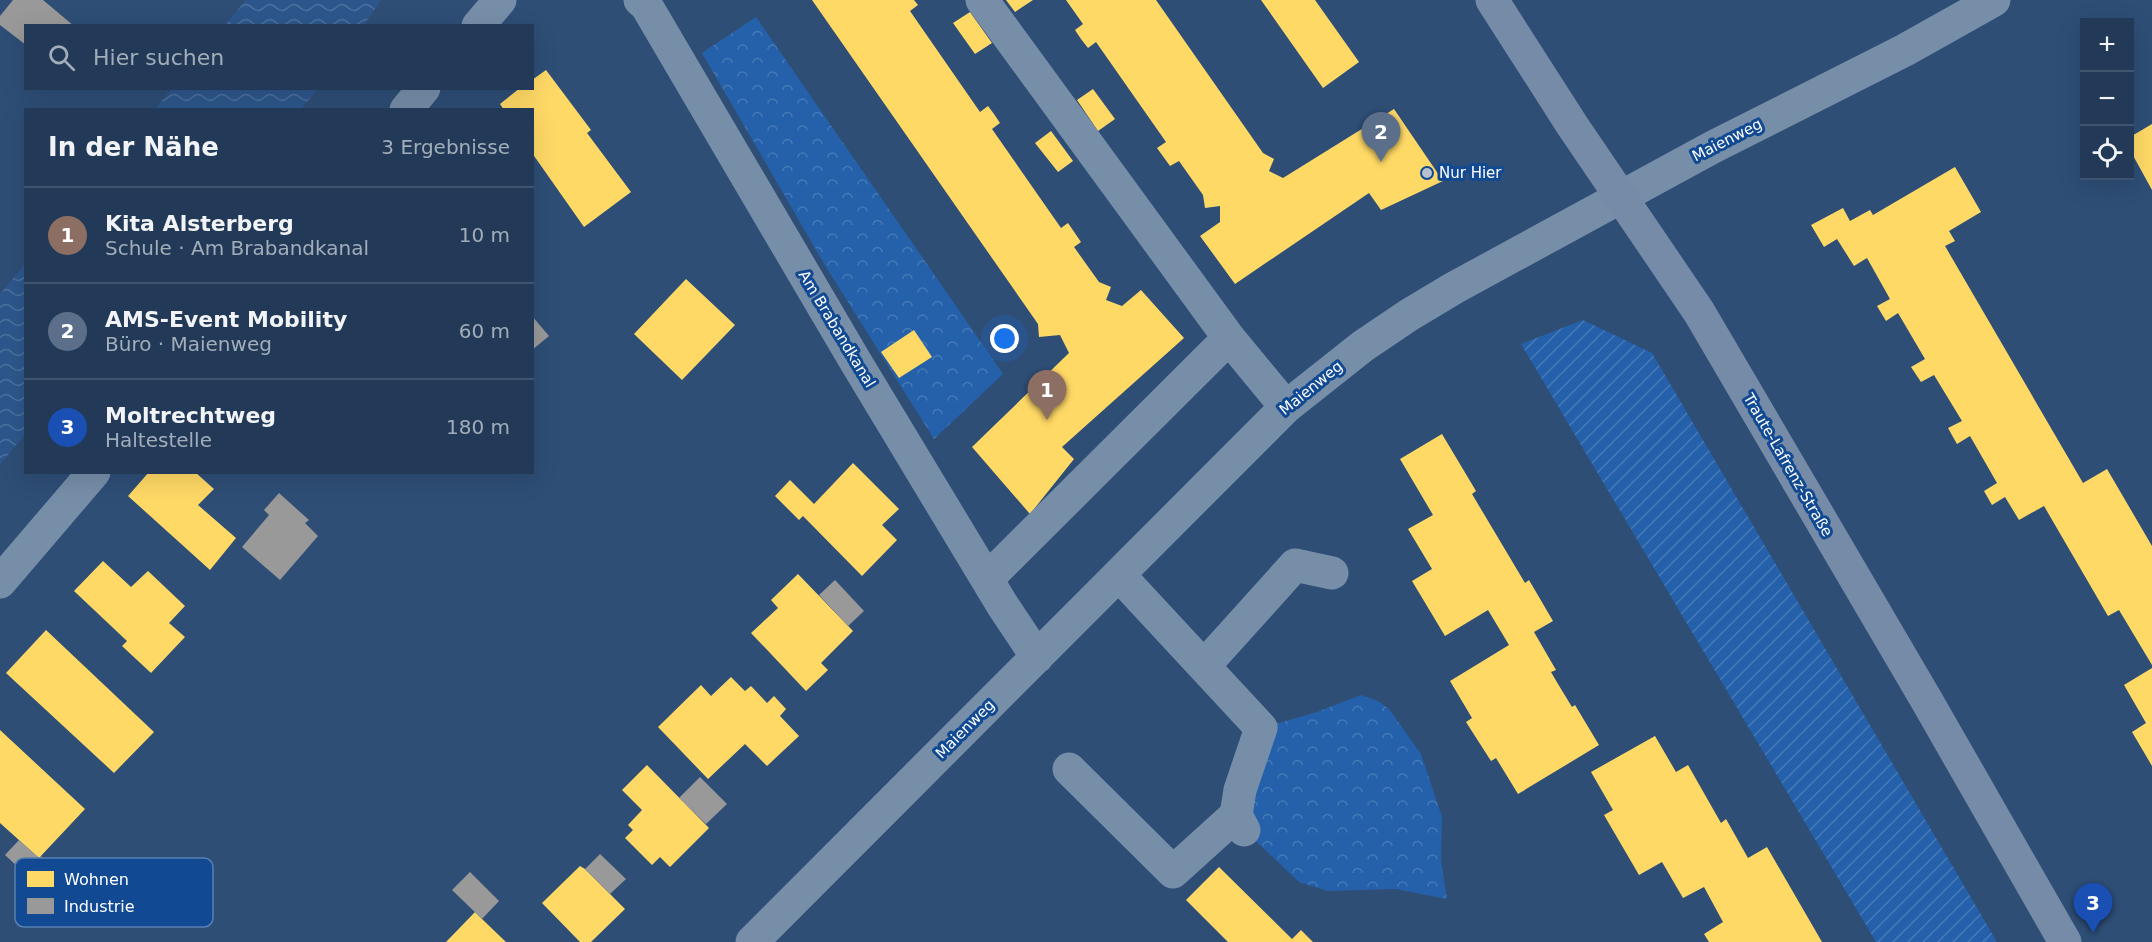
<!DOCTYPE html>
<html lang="de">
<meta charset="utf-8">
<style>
:root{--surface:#223a58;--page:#2e4561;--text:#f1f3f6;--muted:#a2adba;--line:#3f546e;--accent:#b6c1cf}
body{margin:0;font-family:"DejaVu Sans",sans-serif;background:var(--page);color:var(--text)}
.controls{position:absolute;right:18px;top:18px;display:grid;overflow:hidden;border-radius:0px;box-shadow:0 6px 24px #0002}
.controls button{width:54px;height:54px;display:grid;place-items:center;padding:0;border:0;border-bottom:2px solid var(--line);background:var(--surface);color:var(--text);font:30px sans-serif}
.you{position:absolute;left:1005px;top:339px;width:21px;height:21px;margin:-15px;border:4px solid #fff;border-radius:50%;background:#1a73e8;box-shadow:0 0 0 9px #1a73e833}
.badge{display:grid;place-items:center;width:39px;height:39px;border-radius:50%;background:var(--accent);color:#fff;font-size:20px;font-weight:700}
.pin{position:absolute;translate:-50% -50px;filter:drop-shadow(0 2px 3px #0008)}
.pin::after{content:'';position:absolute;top:32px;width:21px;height:18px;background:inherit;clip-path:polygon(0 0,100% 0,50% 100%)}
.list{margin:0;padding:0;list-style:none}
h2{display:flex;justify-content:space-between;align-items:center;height:78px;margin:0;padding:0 24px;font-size:26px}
h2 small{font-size:20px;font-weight:400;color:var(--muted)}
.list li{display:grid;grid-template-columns:39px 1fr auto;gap:18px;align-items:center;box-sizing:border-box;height:96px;padding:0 24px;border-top:2px solid var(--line)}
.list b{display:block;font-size:22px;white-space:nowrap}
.list p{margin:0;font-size:20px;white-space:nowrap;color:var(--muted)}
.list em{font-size:20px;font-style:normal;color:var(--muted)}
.icon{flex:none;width:33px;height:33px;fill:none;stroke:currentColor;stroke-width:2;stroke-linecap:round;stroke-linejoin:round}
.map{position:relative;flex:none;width:2152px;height:942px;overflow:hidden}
.search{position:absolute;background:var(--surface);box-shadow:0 6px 24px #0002;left:24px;top:24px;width:510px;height:66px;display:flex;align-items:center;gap:15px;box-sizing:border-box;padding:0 21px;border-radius:0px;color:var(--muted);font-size:22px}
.panel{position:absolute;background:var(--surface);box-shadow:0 6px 24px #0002;left:24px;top:108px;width:510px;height:366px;border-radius:0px}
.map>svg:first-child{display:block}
.park{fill:url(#park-crowns)}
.garden{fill:url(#garden-furrows)}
.water{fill:url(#water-waves)}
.homes{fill:#ffd966}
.industry{fill:#999}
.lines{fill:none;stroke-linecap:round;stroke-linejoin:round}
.minor{stroke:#778ea9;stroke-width:33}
.major{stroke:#758ba7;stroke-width:33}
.poi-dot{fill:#b6c1cf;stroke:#114a93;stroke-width:2}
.labels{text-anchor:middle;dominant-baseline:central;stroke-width:6;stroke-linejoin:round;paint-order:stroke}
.street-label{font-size:15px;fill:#fff;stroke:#114a93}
.poi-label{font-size:15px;fill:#fff;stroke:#114a93;text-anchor:start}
.key{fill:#114a93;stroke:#5880b3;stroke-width:1.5}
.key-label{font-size:16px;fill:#fff}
</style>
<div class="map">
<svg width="2152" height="942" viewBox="0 0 2152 942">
<defs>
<pattern id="park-crowns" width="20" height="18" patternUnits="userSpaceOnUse" patternTransform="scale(1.5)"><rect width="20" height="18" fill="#2461aa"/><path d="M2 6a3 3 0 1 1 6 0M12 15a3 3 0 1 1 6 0" fill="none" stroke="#4579b7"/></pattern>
<pattern id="garden-furrows" width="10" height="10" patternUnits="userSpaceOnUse" patternTransform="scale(1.5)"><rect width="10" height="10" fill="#2461aa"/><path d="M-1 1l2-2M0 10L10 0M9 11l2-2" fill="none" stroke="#4579b7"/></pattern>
<pattern id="water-waves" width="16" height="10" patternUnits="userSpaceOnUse" patternTransform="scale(1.5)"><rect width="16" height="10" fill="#2d578c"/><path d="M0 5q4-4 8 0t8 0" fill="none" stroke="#4c709d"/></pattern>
</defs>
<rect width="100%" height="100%" fill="#2e4e76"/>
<path class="park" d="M 756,17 L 1003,374 L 934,439 L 826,267 L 702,53 Z
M 1361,695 L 1378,701 L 1389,709 L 1421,754 L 1442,817 L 1441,860 L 1447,899 L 1396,889 L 1328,891 L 1299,882 L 1244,830 L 1261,728 L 1317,712 Z"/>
<path class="garden" d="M 1583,320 L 1652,353 L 1997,942 L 1876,942 L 1521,344 Z"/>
<path class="water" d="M 246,0 L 381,0 L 364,25 L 225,25 Z
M 172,89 L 172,88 L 318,89 L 301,109 L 155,109 Z
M 25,264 L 25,434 L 0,465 L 0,294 Z"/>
<path class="homes" d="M 812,0 L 914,0 L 918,5 L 910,11 L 980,112 L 988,106 L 994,114 L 1000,123 L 992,129 L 1061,228 L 1068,223 L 1081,242 L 1074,247 L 1099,282 L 1111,287 L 1106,300 L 1122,306 L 1141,290 L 1184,338 L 1062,447 L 1074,459 L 1030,514 L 972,447 L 1069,353 L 1060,335 L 1039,337 L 1038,324 Z
M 1006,0 L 1033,0 L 1015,12 Z
M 1066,0 L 1156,0 L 1263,153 L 1274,159 L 1269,171 L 1283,178 L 1394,109 L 1443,181 L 1381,210 L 1369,193 L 1235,284 L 1200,236 L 1220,222 L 1220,206 L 1205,208 L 1203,195 L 1179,161 L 1170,166 L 1157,148 L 1166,142 L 1096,42 L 1088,48 L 1081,39 L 1075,30 L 1083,24 Z
M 1261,0 L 1315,0 L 1359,62 L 1323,88 Z
M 970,12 L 992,43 L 975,54 L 953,23 Z
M 546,70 L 591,130 L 587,133 L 631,192 L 584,227 L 532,153 L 532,110 L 504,110 L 500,104 L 520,88 L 532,88 L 532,80 Z
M 1093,89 L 1115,119 L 1098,131 L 1077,100 Z
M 2152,124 L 2152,190 L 2130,150 L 2130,137 Z
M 1051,131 L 1073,161 L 1058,172 L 1035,143 Z
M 1955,167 L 1981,212 L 1949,231 L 1955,241 L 1945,246 L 2083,483 L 2107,469 L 2152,546 L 2152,665 L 2119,610 L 2108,616 L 2044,506 L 2019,520 L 2005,497 L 1992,505 L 1984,491 L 1997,483 L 1970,436 L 1957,444 L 1953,437 L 1948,428 L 1962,421 L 1934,375 L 1921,382 L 1911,367 L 1925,359 L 1898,313 L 1886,321 L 1877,306 L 1890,299 L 1867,258 L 1854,266 L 1837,239 L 1824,247 L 1811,225 L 1843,208 L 1850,221 L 1870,210 L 1873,215 Z
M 686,279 L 735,325 L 682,380 L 634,334 Z
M 914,330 L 932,357 L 899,378 L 881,352 Z
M 1442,434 L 1476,491 L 1472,494 L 1525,583 L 1529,580 L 1553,621 L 1534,632 L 1556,670 L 1551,672 L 1558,684 L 1572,707 L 1575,705 L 1599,745 L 1518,794 L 1496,758 L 1491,761 L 1466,722 L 1472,718 L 1450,681 L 1509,645 L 1488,610 L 1445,636 L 1412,581 L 1432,569 L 1408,529 L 1433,515 L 1400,459 Z
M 853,463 L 899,509 L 882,525 L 897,540 L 862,576 L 803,516 L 799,520 L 775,496 L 790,480 L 814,504 Z
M 149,472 L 195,472 L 214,489 L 198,505 L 236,538 L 210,570 L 128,496 Z
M 103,561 L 131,587 L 148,571 L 185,606 L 169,623 L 185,637 L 151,673 L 122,646 L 127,641 L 74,591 Z
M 798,574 L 853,631 L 821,663 L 828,670 L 806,691 L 751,633 L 778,608 L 771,600 Z
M 46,630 L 154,732 L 114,773 L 6,673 Z
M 2152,668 L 2152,766 L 2132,732 L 2146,723 L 2124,685 Z
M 731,677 L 745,691 L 751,686 L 767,703 L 774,696 L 786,709 L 780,716 L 799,736 L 767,766 L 745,744 L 708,779 L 658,727 L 701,685 L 711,696 Z
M 0,730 L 85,809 L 39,858 L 0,823 Z
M 1655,736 L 1676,772 L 1688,765 L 1721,823 L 1726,819 L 1748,858 L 1767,847 L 1822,942 L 1709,942 L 1704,934 L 1723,922 L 1704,887 L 1683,898 L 1662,862 L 1639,875 L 1604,815 L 1613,810 L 1591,772 Z
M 647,765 L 709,828 L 670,867 L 660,857 L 652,865 L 625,838 L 633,830 L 628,825 L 642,810 L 622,790 Z
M 580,866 L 585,869 L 625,909 L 591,942 L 580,942 L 542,903 Z
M 1219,867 L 1292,939 L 1301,930 L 1313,942 L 1228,942 L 1186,900 Z
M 475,912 L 482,919 L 506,942 L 446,942 Z"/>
<path class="industry" d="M 13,0 L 43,0 L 74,26 L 26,26 L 26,45 L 0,25 L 0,16 Z
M 532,316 L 549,336 L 532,350 Z
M 279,493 L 309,520 L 305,523 L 318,536 L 280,580 L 242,547 L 269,515 L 264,510 Z
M 835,580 L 864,611 L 848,626 L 819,595 Z
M 700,777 L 727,804 L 706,824 L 679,798 Z
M 19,840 L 39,858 L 41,856 L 62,876 L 46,893 L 5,855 Z
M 600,854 L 626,879 L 610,894 L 585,869 Z
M 470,872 L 499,901 L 482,919 L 452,890 Z"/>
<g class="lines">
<path class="minor" d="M 640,0 L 646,5 L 854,359 L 1003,606 L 1037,657
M 982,0 L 1229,338
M 478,26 L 500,0
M 406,110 L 424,88
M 1119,575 L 1261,728 L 1240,790 L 1236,815 L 1244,830
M 987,579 L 1229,338 L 1286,407
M 0,582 L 94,472
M 1204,666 L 1295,565 L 1332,573
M 1069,769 L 1173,872 L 1236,815
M 752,942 L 1286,407 L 1363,346 L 1409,315 L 1454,288 L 1713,147 L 1905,50 L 1994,0"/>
<path class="major" d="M 1492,0 L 1572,125 L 1699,312 L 1927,701 L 2065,942"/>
</g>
<circle class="poi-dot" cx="1427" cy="173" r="6"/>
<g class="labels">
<g class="street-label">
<text transform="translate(1727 140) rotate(-27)">Maienweg</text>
<text transform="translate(837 329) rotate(59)">Am Brabandkanal</text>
<text transform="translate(1311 388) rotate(-39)">Maienweg</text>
<text transform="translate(1788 465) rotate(60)">Traute-Lafrenz-Straße</text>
<text transform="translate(965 729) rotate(-45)">Maienweg</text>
</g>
<g class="poi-label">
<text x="1439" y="173">Nur Hier</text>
</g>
</g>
<rect x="15" y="858" width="198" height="69" rx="9" class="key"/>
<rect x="27" y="871" width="27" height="16" fill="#ffd966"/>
<rect x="27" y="898" width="27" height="16" fill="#999"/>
<g class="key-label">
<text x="64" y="885">Wohnen</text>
<text x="64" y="912">Industrie</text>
</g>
</svg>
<div class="controls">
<button>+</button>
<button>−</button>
<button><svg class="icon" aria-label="locate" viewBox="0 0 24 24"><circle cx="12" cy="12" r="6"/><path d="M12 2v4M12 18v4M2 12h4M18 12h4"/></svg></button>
</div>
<div class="you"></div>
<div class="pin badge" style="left:1047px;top:420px;background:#8d6e63">1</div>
<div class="pin badge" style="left:1381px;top:162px;background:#5c6f8a">2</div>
<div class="pin badge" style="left:2093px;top:933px;background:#1a4fb4">3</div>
<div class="search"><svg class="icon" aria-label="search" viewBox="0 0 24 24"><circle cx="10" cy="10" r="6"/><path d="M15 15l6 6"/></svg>Hier suchen</div>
<section class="panel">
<h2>In der Nähe<small>3 Ergebnisse</small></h2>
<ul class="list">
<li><span class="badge" style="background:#8d6e63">1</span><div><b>Kita Alsterberg</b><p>Schule · Am Brabandkanal</p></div><em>10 m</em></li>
<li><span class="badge" style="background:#5c6f8a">2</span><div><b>AMS-Event Mobility</b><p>Büro · Maienweg</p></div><em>60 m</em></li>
<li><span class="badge" style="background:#1a4fb4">3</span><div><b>Moltrechtweg</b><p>Haltestelle</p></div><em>180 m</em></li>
</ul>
</section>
</div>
